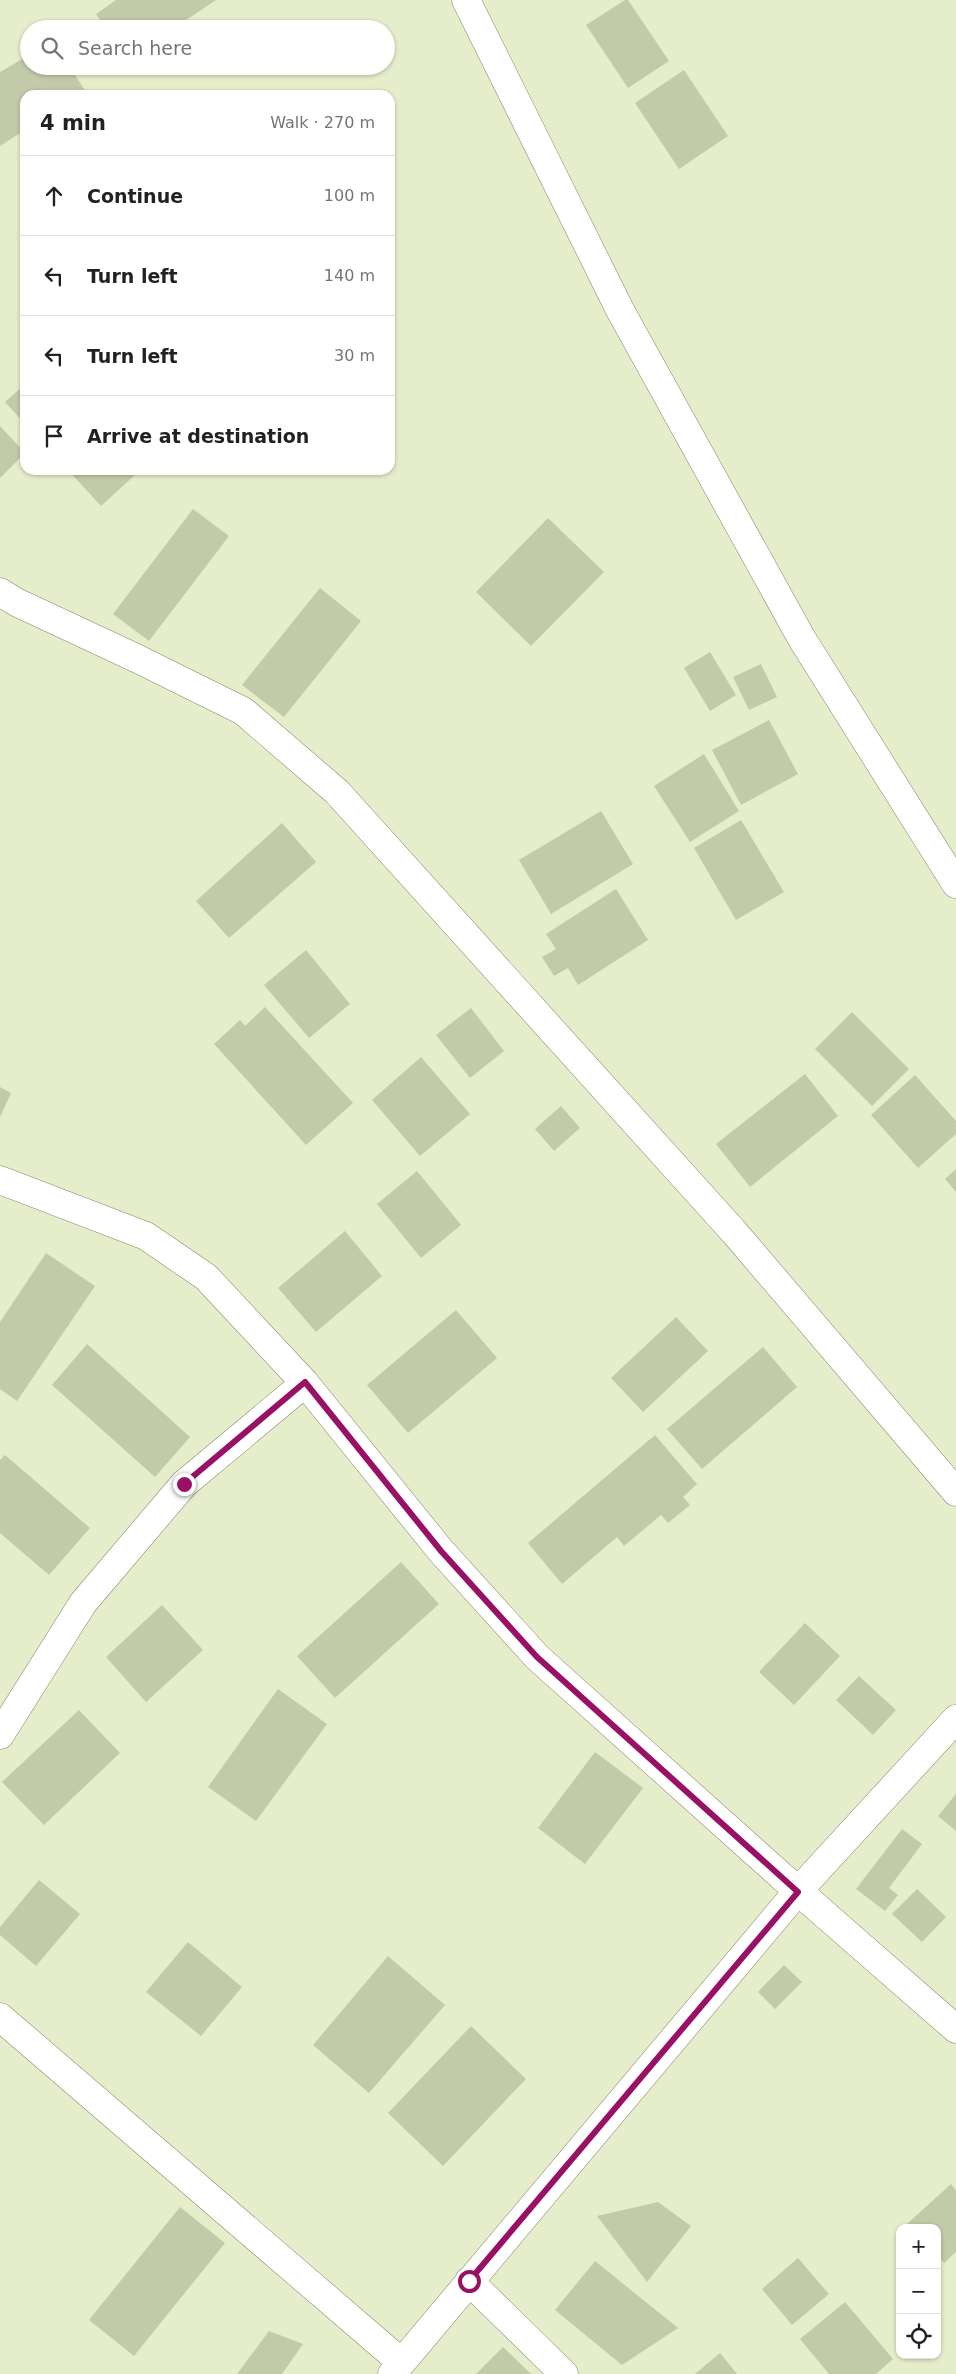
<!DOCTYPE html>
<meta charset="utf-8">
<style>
:root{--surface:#fff;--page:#f6f6f6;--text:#202124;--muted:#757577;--line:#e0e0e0}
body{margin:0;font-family:"DejaVu Sans",sans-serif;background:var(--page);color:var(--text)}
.controls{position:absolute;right:15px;bottom:15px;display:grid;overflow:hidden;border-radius:10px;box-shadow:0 1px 4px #0004}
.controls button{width:45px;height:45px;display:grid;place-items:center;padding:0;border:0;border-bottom:1px solid var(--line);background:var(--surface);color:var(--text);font:25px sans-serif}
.stop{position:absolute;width:15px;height:15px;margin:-11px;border:4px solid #991164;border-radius:50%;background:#fff}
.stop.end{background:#991164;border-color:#fff;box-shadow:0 1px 5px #0008}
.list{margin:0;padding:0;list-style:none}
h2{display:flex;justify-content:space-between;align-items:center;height:65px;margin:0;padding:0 20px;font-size:21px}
h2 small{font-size:16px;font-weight:400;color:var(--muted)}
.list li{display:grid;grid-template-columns:32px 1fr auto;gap:15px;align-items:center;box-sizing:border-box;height:80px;padding:0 20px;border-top:1px solid var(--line)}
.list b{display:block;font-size:19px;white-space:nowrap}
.list em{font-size:16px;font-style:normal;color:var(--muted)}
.icon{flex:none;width:28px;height:28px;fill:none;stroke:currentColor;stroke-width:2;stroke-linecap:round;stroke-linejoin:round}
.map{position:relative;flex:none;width:956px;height:2374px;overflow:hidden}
.search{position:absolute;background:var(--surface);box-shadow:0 1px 4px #0004;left:20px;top:20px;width:375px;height:55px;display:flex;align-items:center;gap:12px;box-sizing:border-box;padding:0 18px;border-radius:28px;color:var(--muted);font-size:19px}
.panel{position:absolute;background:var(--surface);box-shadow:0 1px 4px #0004;left:20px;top:90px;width:375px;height:385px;border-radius:15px}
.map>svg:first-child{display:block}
.building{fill:#c3caa9}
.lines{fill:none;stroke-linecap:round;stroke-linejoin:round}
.street-casing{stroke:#828969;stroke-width:29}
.street{stroke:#fff;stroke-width:28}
.route{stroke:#991164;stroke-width:6}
</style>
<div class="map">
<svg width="956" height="2374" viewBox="0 0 956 2374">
<rect width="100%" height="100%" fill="#e6edcb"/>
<path class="building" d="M 116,0 L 216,0 L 173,29 L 106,29 L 96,14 Z
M 625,0 L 628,0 L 669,61 L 628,88 L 586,25 Z
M 29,55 L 29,66 L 69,66 L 86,92 L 81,95 L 25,95 L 25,130 L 0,146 L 0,72 Z
M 684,70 L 728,136 L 679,169 L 635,103 Z
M 25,384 L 25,424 L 5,402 Z
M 0,426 L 25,453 L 0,478 Z
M 68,470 L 131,470 L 136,474 L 101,506 Z
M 193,509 L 229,536 L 149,641 L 113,614 Z
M 548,518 L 604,572 L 531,646 L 476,592 Z
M 320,588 L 361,621 L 284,717 L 242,685 Z
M 710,652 L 736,695 L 710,711 L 684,668 Z
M 761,664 L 777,697 L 749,710 L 733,677 Z
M 769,720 L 798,774 L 741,805 L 712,750 Z
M 704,754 L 739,811 L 690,842 L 654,786 Z
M 601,811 L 633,864 L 551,914 L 519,860 Z
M 741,820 L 784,892 L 736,920 L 694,848 Z
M 282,823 L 316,862 L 229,938 L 196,901 Z
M 616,889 L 648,940 L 578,985 L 568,968 L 554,976 L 542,957 L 556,949 L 546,934 Z
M 306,950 L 350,1004 L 309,1038 L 264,985 Z
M 265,1007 L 353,1103 L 306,1145 L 214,1044 L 240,1020 L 245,1026 Z
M 471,1008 L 504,1051 L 470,1078 L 436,1035 Z
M 852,1012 L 909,1069 L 872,1106 L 815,1049 Z
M 421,1057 L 470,1114 L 420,1156 L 372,1100 Z
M 805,1074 L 838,1116 L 750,1187 L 716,1144 Z
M 915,1075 L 956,1121 L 956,1134 L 918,1168 L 871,1115 Z
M 0,1087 L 11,1093 L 0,1117 Z
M 561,1106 L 580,1128 L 554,1151 L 535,1129 Z
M 956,1169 L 956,1192 L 945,1179 Z
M 417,1171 L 461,1225 L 421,1258 L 377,1204 Z
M 345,1231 L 382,1276 L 316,1332 L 278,1288 Z
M 46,1253 L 95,1286 L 17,1401 L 0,1389 L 0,1322 Z
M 456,1310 L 497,1358 L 408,1433 L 367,1385 Z
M 676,1317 L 708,1351 L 643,1412 L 611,1378 Z
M 87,1344 L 190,1437 L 155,1477 L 52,1385 Z
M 763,1347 L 797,1387 L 702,1469 L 667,1429 Z
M 655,1435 L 697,1484 L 683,1497 L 690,1505 L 668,1523 L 661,1515 L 624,1546 L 617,1537 L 562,1584 L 528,1543 Z
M 5,1455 L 90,1528 L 49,1575 L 0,1533 L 0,1460 Z
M 401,1562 L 439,1604 L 335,1698 L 297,1656 Z
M 162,1605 L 203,1650 L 146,1702 L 106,1657 Z
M 805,1623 L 840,1656 L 794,1705 L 759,1672 Z
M 859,1676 L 896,1710 L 873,1735 L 836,1700 Z
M 278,1689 L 327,1724 L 256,1821 L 208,1787 Z
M 79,1710 L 120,1753 L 44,1825 L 2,1782 Z
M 595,1752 L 643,1788 L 585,1864 L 538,1828 Z
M 956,1794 L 956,1831 L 938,1816 Z
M 902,1829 L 922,1844 L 889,1888 L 898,1895 L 885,1911 L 856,1889 Z
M 39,1880 L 80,1914 L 36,1966 L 0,1935 L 0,1927 Z
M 917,1889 L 946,1917 L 922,1942 L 892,1914 Z
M 188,1942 L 242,1987 L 201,2036 L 146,1992 Z
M 388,1956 L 445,2005 L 369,2093 L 313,2045 Z
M 784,1965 L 802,1982 L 775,2009 L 758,1992 Z
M 471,2026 L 526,2079 L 443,2166 L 388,2113 Z
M 951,2184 L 956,2190 L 956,2252 L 944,2263 L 937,2255 L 937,2228 L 913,2228 L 908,2223 Z
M 658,2202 L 691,2226 L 647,2282 L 597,2216 Z
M 180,2207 L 225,2243 L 134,2356 L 89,2320 Z
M 798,2258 L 829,2294 L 792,2325 L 762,2289 Z
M 595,2261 L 678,2328 L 622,2365 L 555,2310 Z
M 845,2302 L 893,2359 L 876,2374 L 829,2374 L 800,2339 Z
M 269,2331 L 303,2344 L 282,2374 L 237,2374 Z
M 503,2347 L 531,2374 L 476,2374 Z
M 720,2353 L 737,2374 L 695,2374 Z"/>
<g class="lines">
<g class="street-casing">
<path id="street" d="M 466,0 L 620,310 L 802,639 L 956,884
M 0,592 L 16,602 L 138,659 L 243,711 L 337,792 L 734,1232 L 956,1492
M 0,1180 L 146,1236 L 206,1277 L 305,1383 L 441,1551 L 537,1657 L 798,1891 L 956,2029
M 0,1735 L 83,1603 L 184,1484 L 305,1383
M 0,2017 L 401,2362
M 469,2281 L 564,2374
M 392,2374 L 798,1891 L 956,1719"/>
</g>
<use href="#street" class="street"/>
</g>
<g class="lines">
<path class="route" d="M 184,1484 L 305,1382 L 441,1551 L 537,1657 L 798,1892 L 469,2281"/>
</g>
</svg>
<div class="controls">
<button>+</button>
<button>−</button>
<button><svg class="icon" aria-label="locate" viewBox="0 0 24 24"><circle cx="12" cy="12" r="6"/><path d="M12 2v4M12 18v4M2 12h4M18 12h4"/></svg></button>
</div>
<div class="stop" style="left:469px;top:2281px"></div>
<div class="stop end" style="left:184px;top:1484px"></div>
<div class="search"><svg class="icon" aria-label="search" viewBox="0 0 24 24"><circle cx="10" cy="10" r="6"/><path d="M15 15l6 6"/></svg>Search here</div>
<section class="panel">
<h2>4 min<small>Walk · 270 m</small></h2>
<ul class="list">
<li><svg class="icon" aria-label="ahead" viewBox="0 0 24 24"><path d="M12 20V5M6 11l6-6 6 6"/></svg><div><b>Continue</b></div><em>100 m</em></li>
<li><svg class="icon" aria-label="left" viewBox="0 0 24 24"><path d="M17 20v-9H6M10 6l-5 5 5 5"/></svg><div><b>Turn left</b></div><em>140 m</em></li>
<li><svg class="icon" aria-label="left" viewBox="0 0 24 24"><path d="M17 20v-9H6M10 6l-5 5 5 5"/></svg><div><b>Turn left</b></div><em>30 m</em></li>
<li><svg class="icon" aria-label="arrive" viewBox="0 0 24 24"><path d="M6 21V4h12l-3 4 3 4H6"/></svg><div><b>Arrive at destination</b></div></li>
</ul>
</section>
</div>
